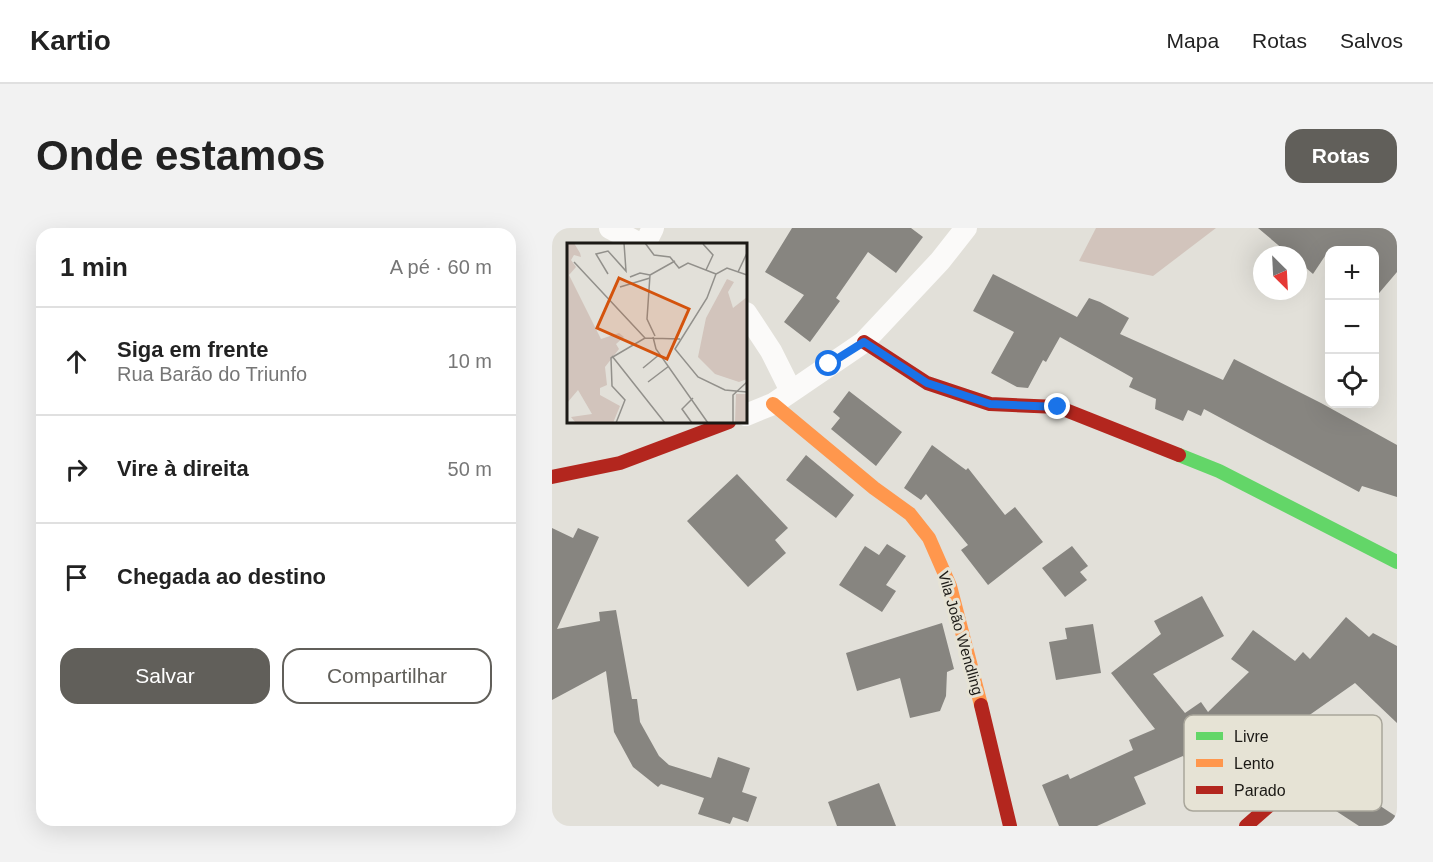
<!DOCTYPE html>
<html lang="pt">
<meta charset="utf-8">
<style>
:root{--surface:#fff;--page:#f2f2f2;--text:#222;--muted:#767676;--line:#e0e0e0;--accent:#615f5a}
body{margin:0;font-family:Arial,sans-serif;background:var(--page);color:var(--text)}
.controls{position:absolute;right:18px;top:18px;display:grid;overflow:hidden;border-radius:12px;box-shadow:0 6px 24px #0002}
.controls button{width:54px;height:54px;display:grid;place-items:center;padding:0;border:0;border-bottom:2px solid var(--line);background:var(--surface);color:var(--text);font:30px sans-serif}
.compass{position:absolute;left:701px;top:18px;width:54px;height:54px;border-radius:50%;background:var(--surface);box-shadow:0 6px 24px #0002;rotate:156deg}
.stop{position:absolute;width:18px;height:18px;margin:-14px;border:4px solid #1a73e8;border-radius:50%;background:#fff}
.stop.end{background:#1a73e8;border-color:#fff;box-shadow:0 2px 6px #0008}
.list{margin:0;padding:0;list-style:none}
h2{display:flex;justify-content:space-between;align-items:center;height:78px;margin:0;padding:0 24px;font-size:26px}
h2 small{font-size:20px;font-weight:400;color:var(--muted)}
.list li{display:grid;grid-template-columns:39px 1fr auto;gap:18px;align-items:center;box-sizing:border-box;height:108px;padding:0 24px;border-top:2px solid var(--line)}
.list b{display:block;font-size:22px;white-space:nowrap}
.list p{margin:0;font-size:20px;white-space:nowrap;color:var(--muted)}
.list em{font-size:20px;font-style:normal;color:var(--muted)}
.actions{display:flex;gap:12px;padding:18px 24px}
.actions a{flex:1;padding:14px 0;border:2px solid var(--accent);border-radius:18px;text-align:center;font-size:21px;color:var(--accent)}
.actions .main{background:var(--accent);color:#fff}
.icon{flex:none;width:33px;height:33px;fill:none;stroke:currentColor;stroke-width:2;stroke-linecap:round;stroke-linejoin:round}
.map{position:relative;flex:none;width:845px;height:598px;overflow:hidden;border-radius:18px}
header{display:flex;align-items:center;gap:36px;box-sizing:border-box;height:84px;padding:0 30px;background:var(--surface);border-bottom:2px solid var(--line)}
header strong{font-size:28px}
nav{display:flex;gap:33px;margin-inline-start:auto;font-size:21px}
.intro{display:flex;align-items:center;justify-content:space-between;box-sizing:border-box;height:144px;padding:0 36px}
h1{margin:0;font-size:42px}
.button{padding:15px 27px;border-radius:18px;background:var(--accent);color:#fff;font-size:21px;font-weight:700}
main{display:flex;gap:36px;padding:0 36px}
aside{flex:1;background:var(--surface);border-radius:18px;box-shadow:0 6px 24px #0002}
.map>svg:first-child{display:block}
.green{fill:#d2c4bc}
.building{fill:#878580}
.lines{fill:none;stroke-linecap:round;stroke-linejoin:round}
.street{stroke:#fbfaf9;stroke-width:22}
.fast{stroke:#63d668;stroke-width:14}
.slow{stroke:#ff974d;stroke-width:14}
.jam{stroke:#b3261e;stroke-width:14}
.route{stroke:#1a73e8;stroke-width:8}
.labels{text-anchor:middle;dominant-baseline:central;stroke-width:6;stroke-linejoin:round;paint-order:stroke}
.street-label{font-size:15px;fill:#1b1915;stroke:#e6e3d5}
.inset-road{fill:none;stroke:#92908b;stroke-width:1.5}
.view{fill:#d4530d;fill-opacity:0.15;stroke:#d4530d;stroke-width:3}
.inset-edge{fill:none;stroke:#1b1915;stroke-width:3}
.key{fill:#e6e3d5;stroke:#a9a69b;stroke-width:1.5}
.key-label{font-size:16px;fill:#1b1915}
</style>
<header>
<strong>Kartio</strong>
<nav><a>Mapa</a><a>Rotas</a><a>Salvos</a></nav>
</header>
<div class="intro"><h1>Onde estamos</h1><a class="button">Rotas</a></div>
<main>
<aside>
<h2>1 min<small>A pé · 60 m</small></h2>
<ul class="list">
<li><svg class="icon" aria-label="ahead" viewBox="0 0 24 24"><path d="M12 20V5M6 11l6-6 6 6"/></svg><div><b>Siga em frente</b><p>Rua Barão do Triunfo</p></div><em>10 m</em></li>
<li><svg class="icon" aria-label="right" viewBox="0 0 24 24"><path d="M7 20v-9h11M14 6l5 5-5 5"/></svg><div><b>Vire à direita</b></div><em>50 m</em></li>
<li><svg class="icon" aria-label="arrive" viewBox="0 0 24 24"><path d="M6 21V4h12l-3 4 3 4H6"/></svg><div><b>Chegada ao destino</b></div></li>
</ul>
<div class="actions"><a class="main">Salvar</a><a>Compartilhar</a></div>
</aside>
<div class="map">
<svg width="845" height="598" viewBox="0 0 845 598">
<rect width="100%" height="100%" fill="#e2e0d9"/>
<path class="green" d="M 544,0 L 664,0 L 601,48 L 527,33 Z"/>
<path class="building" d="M 240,0 L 359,0 L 371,9 L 344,45 L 316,24 L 284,70 L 288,73 L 258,114 L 232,94 L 252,67 L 213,44 Z
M 706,0 L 845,0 L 845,44 L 822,71 L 822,22 L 777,22 L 761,46 L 746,33 L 746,27 L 738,27 Z
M 441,46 L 525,89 L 537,70 L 548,74 L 577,90 L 568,106 L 671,152 L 682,131 L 769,175 L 845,217 L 845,269 L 810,258 L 807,264 L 652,181 L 649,188 L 636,182 L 631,193 L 603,181 L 604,171 L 577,159 L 581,150 L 508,109 L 494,134 L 491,132 L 476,160 L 465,159 L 439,145 L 462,104 L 421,83 Z
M 297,163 L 350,204 L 324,238 L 279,201 L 288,190 L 281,184 Z
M 380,217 L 414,242 L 416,240 L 453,287 L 463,279 L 491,314 L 436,357 L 409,322 L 416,317 L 374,266 L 369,272 L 352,260 Z
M 254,227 L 302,267 L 284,290 L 234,252 Z
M 185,246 L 236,300 L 223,312 L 234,325 L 196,359 L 135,293 Z
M 0,300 L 21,310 L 26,300 L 47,309 L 5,401 L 48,393 L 47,384 L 64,382 L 80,471 L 85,471 L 88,494 L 107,528 L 117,537 L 159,550 L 166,529 L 198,540 L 190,564 L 205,569 L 196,594 L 181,589 L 178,596 L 146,586 L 152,570 L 109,556 L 106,559 L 81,539 L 62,504 L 54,443 L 0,472 Z
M 335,316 L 354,328 L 334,357 L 344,363 L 330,384 L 287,357 L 313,318 L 327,327 Z
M 520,318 L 536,338 L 528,344 L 535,352 L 513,369 L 490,340 Z
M 650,368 L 672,408 L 601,446 L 633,485 L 649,474 L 656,484 L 697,444 L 679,431 L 701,402 L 743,433 L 751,424 L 758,431 L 794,389 L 817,409 L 821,405 L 845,418 L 845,495 L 803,455 L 722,512 L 658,562 L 631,528 L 582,549 L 594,576 L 545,598 L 507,598 L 490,557 L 516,546 L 518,551 L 581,522 L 577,512 L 603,501 L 559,445 L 609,406 L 602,393 Z
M 390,395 L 402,441 L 395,444 L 394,468 L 388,483 L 358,490 L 348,450 L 305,463 L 294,425 Z
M 541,396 L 549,445 L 504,452 L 497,414 L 515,411 L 513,400 Z
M 795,537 L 816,551 L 807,564 L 845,589 L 845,598 L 807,598 L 758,566 L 780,547 L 786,551 Z
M 327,555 L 344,598 L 285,598 L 276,574 Z"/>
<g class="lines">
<path class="street" d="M 58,0 L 88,16
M 93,16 L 101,0
M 194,85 L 219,123 L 239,163
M 194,187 L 221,176 L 312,114 L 388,33 L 414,0"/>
<path class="fast" d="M 627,227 L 667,243 L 845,334"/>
<path class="slow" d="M 221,176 L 322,260 L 358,286 L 377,310 L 398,358 L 429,477"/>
<path class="jam" d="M 312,114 L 375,155 L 438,176 L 506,179 L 627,227
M 0,249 L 68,235 L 177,194
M 429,477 L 458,598
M 694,598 L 794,510"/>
</g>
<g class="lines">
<path class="route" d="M 277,136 L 312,114 L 375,155 L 438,176 L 506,179"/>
</g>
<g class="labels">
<g class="street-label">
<text transform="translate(409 405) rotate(74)">Vila João Wendling</text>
</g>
</g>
<g transform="translate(15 15)">
<rect width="180" height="180" fill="#e2e0d9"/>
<path d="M 0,0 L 7,0 L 13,10 L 14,14 L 7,12 L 4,17 L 9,24 L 2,32 L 34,96 L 52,90 L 57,94 L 49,101 L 52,106 L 38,124 L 40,142 L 33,145 L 33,152 L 53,163 L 46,180 L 9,180 L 4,174 L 25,171 L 11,147 L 0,160 ZM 160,36 L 167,39 L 161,49 L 166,65 L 180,54 L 180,136 L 172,139 L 148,131 L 131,114 L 139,75 ZM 169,151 L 180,151 L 180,180 L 168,180 Z" fill="#d2c4bc"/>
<path class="inset-road" d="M 78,0 L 87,12 L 103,14 L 112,25 L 121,20 L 149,31M 136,1 L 146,12 L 139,27M 7,19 L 78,95M 171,29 L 180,10M 41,31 L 29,11 L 41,8 L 59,28 L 57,0M 180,32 L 160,25 L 149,31 L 140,55 L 108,106 L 131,134 L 158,147 L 180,149M 63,34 L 73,30 L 83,32M 53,44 L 83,35M 88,93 L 80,76 L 83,32 L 108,18M 86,94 L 89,106 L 141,180M 45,113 L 98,180M 76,125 L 93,111M 81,139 L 102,123M 49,180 L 58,157 L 45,143 L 44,115 L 78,95 L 113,96M 125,180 L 115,166 L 126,155M 166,180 L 166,152 L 180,139"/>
<path class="view" d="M 52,35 L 122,66 L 100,116 L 30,85 Z"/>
<rect width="180" height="180" class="inset-edge"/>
</g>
<rect x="632" y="487" width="198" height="96" rx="9" class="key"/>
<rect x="644" y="504" width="27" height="8" fill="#63d668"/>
<rect x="644" y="531" width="27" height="8" fill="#ff974d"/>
<rect x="644" y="558" width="27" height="8" fill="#b3261e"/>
<g class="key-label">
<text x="682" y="514">Livre</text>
<text x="682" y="541">Lento</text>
<text x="682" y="568">Parado</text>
</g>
</svg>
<div class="controls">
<button>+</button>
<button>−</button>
<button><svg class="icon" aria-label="locate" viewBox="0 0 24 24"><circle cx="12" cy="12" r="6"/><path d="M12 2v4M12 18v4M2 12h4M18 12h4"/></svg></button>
</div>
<svg class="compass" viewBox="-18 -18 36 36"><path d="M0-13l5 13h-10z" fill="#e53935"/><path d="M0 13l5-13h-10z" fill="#767676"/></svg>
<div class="stop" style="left:277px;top:136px"></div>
<div class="stop end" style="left:506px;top:179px"></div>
</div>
</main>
